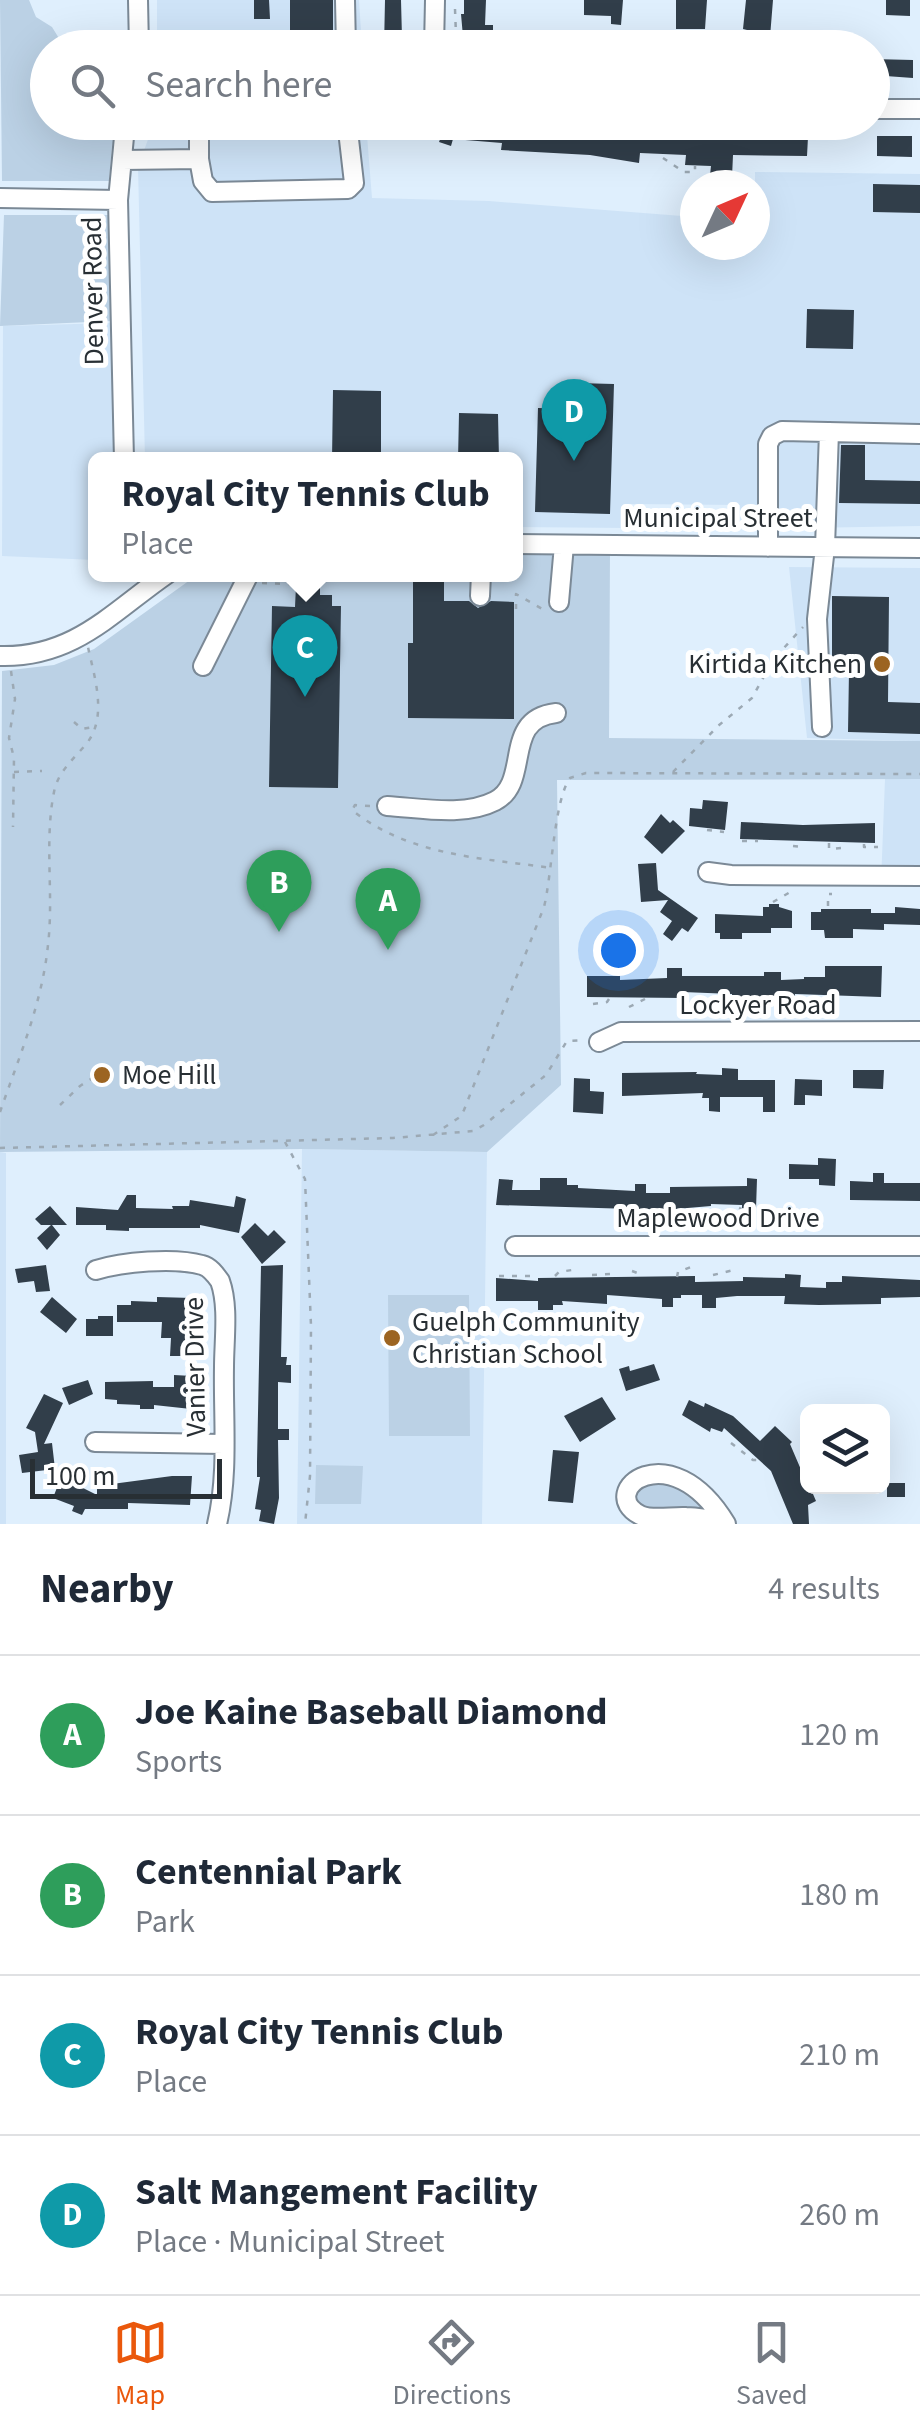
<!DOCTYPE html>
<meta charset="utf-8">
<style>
:root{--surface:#fff;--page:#f6f6f7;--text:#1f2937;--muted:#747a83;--line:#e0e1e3;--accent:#ea580c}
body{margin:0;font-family:"Source Sans 3",sans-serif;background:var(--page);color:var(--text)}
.controls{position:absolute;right:30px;bottom:30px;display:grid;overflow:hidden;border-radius:15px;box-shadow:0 10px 40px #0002}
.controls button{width:90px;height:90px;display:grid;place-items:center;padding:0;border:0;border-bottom:2px solid var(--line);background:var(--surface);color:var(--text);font:50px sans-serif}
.compass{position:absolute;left:680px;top:170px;width:90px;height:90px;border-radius:50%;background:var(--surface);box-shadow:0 10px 40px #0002;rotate:46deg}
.scale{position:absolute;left:30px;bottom:25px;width:192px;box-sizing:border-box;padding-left:10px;border:5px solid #282f34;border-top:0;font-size:28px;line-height:35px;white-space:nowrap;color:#282f34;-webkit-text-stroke:8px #fff;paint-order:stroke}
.you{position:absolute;left:618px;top:950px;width:35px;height:35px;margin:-25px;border:8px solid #fff;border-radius:50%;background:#1a73e8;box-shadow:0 0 0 15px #1a73e833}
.badge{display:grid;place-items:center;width:65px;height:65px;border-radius:50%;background:var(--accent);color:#fff;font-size:32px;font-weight:700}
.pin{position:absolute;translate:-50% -82px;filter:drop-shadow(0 2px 5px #0008)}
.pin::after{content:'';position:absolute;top:52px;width:35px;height:30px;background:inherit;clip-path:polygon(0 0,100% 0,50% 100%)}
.popup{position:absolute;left:88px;top:452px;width:435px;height:130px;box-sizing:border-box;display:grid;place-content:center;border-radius:15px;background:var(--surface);filter:drop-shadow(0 2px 8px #0005);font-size:32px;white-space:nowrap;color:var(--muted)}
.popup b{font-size:38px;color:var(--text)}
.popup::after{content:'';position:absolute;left:50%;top:100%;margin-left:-20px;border:20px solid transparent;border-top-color:var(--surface)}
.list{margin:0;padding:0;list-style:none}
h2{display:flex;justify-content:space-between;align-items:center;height:130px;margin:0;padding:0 40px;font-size:42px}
h2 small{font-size:32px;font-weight:400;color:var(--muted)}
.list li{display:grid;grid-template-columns:65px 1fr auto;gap:30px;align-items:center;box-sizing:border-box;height:160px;padding:0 40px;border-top:2px solid var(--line)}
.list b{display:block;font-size:38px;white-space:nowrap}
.list p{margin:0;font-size:32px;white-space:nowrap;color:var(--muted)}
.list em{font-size:32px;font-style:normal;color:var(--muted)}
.icon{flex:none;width:55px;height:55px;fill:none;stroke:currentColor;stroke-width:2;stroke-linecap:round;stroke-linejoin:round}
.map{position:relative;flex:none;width:920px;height:1524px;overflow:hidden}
.search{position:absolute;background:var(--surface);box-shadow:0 10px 40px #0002;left:30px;right:30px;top:30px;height:110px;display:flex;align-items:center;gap:25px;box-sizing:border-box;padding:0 35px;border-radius:55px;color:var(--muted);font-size:38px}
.sheet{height:770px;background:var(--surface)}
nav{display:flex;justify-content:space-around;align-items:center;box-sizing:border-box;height:140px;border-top:2px solid var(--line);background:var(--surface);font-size:28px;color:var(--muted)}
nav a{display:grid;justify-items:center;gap:5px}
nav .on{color:var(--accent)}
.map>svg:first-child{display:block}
.built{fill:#cee3f7}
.green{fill:#bbd1e5}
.building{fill:#313e4a}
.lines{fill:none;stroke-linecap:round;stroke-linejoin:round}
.minor-casing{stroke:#7b8996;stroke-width:22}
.path{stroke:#9ca9b4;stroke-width:2.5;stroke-dasharray:5 8;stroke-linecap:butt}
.minor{stroke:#fff;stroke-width:18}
.poi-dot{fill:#9c6421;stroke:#fff;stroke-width:4}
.labels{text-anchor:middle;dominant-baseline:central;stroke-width:10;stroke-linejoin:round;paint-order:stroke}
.street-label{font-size:28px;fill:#282f34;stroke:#fff}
.poi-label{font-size:28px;fill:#282f34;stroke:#fff;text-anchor:start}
</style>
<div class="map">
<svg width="920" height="1524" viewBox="0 0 920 1524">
<rect width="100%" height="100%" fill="#dfeffd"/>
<path class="built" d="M 157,0 L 359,0 L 362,47 L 157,48 Z
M 154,123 L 366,123 L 372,198 L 489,201 L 695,217 L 695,245 L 755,245 L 755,172 L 920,174 L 920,526 L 741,529 L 740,505 L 630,504 L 627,528 L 515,527 L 515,460 L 145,459 L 138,167 Z
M 112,323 L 114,459 L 95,460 L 95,560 L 2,556 L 3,326 Z
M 789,567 L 920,568 L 920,741 L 807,738 Z
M 885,779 L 920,779 L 920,883 L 881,883 Z
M 302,1149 L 487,1152 L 482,1524 L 297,1524 Z
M 0,1152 L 6,1153 L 6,1524 L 0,1524 Z"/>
<path class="green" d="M 0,0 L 29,0 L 36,17 L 52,27 L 60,40 L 71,47 L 48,48 L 48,122 L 120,123 L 112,146 L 109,181 L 2,181 Z
M 4,215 L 110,215 L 111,321 L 0,326 Z
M 515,547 L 610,552 L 609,738 L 920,741 L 920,779 L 557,780 L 561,1085 L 487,1152 L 302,1149 L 0,1152 L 2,671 L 54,665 L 94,649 L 197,575 L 515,574 Z
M 388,1295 L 469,1295 L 470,1436 L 389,1436 Z
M 316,1465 L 363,1466 L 361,1504 L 315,1504 Z
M 649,1478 L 680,1485 L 708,1510 L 643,1507 L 635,1498 L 634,1490 Z"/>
<path class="building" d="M 254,0 L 269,0 L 270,19 L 254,19 Z
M 290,0 L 333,0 L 333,39 L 326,39 L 326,48 L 290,48 Z
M 385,0 L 401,0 L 402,38 L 398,38 L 400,48 L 384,48 Z
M 464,0 L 486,0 L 485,25 L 493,25 L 493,48 L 464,48 L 461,14 L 464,14 Z
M 584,0 L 623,0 L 621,25 L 611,24 L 611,16 L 584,15 Z
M 676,0 L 707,0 L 705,29 L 676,29 Z
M 746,0 L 773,0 L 770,37 L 746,35 L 747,30 L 743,29 Z
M 886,0 L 910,0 L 910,16 L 886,15 Z
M 872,59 L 913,60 L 913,78 L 872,75 Z
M 415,122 L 480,122 L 536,129 L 589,129 L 747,140 L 747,136 L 808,137 L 807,156 L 733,155 L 732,177 L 710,175 L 711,166 L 685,165 L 686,155 L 640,153 L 639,163 L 590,155 L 501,150 L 502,143 L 453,139 L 451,146 L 439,142 L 442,134 Z
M 877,136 L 912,136 L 912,157 L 877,156 Z
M 873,184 L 920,185 L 920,213 L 873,212 Z
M 807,309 L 854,310 L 853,349 L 806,348 Z
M 576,383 L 614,384 L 610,514 L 535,512 L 538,408 L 575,409 Z
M 333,390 L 381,391 L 381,460 L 332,460 Z
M 459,413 L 498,414 L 499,460 L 458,460 Z
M 841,445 L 865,445 L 865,480 L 920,481 L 920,504 L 839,503 Z
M 413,582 L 444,582 L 444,601 L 469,601 L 478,608 L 491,601 L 514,602 L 514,719 L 408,718 L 408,643 L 413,643 Z
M 296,586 L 320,587 L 320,595 L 332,595 L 332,606 L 341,606 L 338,788 L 269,787 L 272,606 L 295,607 Z
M 832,596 L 889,597 L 888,702 L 920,703 L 920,734 L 848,732 L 849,671 L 832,670 Z
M 703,800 L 728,802 L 725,830 L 689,826 L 690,808 L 702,809 Z
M 661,814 L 670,823 L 673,820 L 685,831 L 662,854 L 644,837 Z
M 741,822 L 803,825 L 875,823 L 875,843 L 740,839 Z
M 656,863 L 658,890 L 698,918 L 688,932 L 682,928 L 672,941 L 663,934 L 672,921 L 660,912 L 668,900 L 641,902 L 638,864 Z
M 769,904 L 779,904 L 779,907 L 792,911 L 792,928 L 771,928 L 771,933 L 742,933 L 742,939 L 720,939 L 720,933 L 715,933 L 715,914 L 763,916 L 763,907 L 769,907 Z
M 895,907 L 920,909 L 920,925 L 884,924 L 884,930 L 853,929 L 853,938 L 825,938 L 824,930 L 811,930 L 811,912 L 821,912 L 821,909 L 871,909 L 871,913 L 895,913 Z
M 825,966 L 882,966 L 881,997 L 795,994 L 795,997 L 732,999 L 732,994 L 683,992 L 683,998 L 587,997 L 587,976 L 620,976 L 620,980 L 667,978 L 667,968 L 682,968 L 682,976 L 764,976 L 764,972 L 781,972 L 781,980 L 804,979 L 804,977 L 825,977 Z
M 722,1068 L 738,1069 L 738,1080 L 775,1080 L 775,1112 L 763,1112 L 763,1097 L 720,1097 L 720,1112 L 709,1111 L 709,1098 L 702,1098 L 703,1093 L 622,1096 L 622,1073 L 697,1072 L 696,1074 L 722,1075 Z
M 853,1070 L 884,1070 L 883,1089 L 853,1088 Z
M 574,1078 L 590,1079 L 590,1091 L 604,1092 L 603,1114 L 573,1112 Z
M 795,1079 L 822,1080 L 822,1096 L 805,1095 L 805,1105 L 794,1105 Z
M 818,1158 L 836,1159 L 835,1186 L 819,1185 L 819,1179 L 789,1179 L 789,1164 L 818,1165 Z
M 873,1173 L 884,1173 L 884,1183 L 920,1183 L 920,1201 L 850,1200 L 850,1181 L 873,1182 Z
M 540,1178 L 567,1178 L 567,1185 L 578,1185 L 578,1188 L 635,1191 L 635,1184 L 646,1184 L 646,1193 L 670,1193 L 670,1187 L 747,1186 L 747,1178 L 757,1179 L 756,1209 L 742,1209 L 742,1205 L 711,1204 L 711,1206 L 664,1210 L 496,1205 L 499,1179 L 513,1180 L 512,1190 L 540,1190 Z
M 127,1195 L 136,1195 L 136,1208 L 173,1209 L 172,1206 L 189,1206 L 190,1200 L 234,1207 L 236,1196 L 246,1199 L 239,1233 L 200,1225 L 200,1228 L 129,1228 L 129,1231 L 106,1230 L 106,1225 L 76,1225 L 76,1207 L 118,1210 Z
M 50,1206 L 67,1225 L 52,1225 L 60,1235 L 47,1250 L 37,1238 L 51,1225 L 41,1225 L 35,1219 Z
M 255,1223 L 268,1236 L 274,1230 L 286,1242 L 262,1264 L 241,1237 Z
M 46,1265 L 50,1291 L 36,1292 L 34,1281 L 18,1283 L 15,1269 Z
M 283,1265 L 281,1357 L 287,1357 L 286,1365 L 291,1365 L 291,1383 L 278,1382 L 278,1429 L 289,1429 L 289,1440 L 278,1440 L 279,1498 L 274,1524 L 259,1521 L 261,1510 L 255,1509 L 260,1477 L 257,1477 L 257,1462 L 261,1266 Z
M 785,1274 L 801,1275 L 800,1287 L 826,1288 L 826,1282 L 842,1282 L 842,1276 L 920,1280 L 920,1297 L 881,1298 L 881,1304 L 819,1305 L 784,1304 L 785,1296 L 737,1296 L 716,1298 L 716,1308 L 702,1308 L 702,1295 L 681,1295 L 681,1298 L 673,1298 L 673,1307 L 662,1307 L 662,1299 L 607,1295 L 607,1304 L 562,1301 L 563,1305 L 553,1305 L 553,1310 L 538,1310 L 538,1301 L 496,1301 L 496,1278 L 538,1281 L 538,1278 L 695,1276 L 695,1282 L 743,1281 L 743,1277 L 785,1278 Z
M 52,1297 L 77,1319 L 66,1333 L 40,1312 Z
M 157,1297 L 192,1298 L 192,1356 L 170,1356 L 171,1338 L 161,1338 L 162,1322 L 117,1322 L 117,1305 L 131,1305 L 131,1301 L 157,1302 Z
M 98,1316 L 113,1316 L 113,1336 L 86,1336 L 86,1319 L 98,1319 Z
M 654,1364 L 660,1380 L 626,1391 L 619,1369 L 629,1366 L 630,1371 Z
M 174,1375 L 192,1376 L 191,1409 L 154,1405 L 154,1409 L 140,1409 L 140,1405 L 117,1404 L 117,1400 L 105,1399 L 105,1382 L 153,1381 L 153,1387 L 174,1387 Z
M 88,1380 L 93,1394 L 69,1405 L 62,1388 Z
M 44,1394 L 63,1403 L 44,1444 L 52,1443 L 55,1469 L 22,1473 L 19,1455 L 38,1452 L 35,1432 L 26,1428 Z
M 602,1397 L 616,1419 L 580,1442 L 564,1416 Z
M 689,1400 L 704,1407 L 705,1403 L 733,1416 L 760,1441 L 775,1426 L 792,1442 L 790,1444 L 808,1486 L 830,1486 L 813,1494 L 816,1501 L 808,1505 L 809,1524 L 793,1524 L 771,1471 L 724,1428 L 722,1432 L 711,1428 L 710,1432 L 682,1415 Z
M 553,1450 L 579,1452 L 573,1503 L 548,1501 Z
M 172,1476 L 192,1476 L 190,1505 L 128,1503 L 128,1509 L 85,1509 L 82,1515 L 72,1511 L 74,1506 L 53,1498 L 61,1477 L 97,1495 L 97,1486 Z
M 887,1483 L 905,1483 L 905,1497 L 887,1497 Z"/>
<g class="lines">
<g class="minor-casing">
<path id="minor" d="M 138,0 L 139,48
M 345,0 L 346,48
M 434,48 L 435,0
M 872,109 L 920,109
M 319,122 L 347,123
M 199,159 L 199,122
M 122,160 L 199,159 L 203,181 L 212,192 L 348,189 L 354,183 L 347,122
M 0,198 L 118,200
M 124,460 L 118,200 L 124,137 L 129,122
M 515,544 L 920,548
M 768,547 L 768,444 L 772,436 L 782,431 L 920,434
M 480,596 L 481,574
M 559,602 L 564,545
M 0,656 C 74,658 112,612 167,574
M 203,666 L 249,574
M 822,727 L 817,619 L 825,547 L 829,432
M 387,806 C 421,808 464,817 495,801 C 532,782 501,719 556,713
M 708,872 L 731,875 L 920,876
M 599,1042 L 621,1032 L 920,1031
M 515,1246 L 920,1246
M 96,1270 C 122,1262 174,1257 202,1265 C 210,1267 215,1274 220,1281 C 229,1306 224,1340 224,1367 C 223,1418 229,1474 217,1524
M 95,1442 L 223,1444
M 725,1524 C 712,1520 700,1517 686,1517 C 672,1516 652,1521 640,1515 C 595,1492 670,1431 726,1524"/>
</g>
<path class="path" d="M 455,9 L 456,35
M 642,122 L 642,131 L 689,134 L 690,122
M 757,122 L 757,133
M 790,122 L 791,134
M 723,135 L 724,122
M 663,158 L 684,172 L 695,172 L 695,166
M 431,577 L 431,574
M 262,583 L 309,585 L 309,574
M 516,609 L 516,594 L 544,610
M 11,671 L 15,699 L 9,738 L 14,758 L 13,827
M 74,722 L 82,729 L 93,727
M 14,772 L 42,771
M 673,772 L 718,726 L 752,698 L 773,660 L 803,627
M 370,806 L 355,805 L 352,810 C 409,856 482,858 552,868
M 707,830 L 724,832
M 742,841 L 758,841
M 829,843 L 829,849 L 841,848
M 864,844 L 864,847 L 878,847
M 793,846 L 803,847
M 773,902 L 792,891
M 828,906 L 828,894 L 832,894
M 593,1004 L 607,1002 L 609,999
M 629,1007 L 645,999
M 60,1105 L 80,1086 L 99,1074
M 0,1112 C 19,1057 42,1004 48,945 C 54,894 44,842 54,792 C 58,771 74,759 87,743 C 108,716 94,676 88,647
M 433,1135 L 460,1117 L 464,1110 L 544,907 C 552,875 554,800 570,778 L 586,773 L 920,774
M 285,1142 L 305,1179 L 311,1326 L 310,1476 L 305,1524
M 0,1148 L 393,1138 L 473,1131 L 484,1125 L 546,1075 L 567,1041 L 584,1040
M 739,1208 L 752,1213
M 634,1215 L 653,1214
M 632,1271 L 643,1275
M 592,1275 L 612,1274
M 713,1275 L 734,1270
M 499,1276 L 530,1276
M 555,1276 L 559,1272 L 572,1270
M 677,1277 L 678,1272 L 691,1267
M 731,1443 L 753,1460 L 759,1460"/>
<use href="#minor" class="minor"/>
</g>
<g class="poi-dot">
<circle cx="882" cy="664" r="10"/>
<circle cx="102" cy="1075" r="10"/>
<circle cx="392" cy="1338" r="10"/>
</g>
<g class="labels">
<g class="street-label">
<text transform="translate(93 291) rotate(-91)">Denver Road</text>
<text x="718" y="518">Municipal Street</text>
<text x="758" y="1005">Lockyer Road</text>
<text x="718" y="1218">Maplewood Drive</text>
<text transform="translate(195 1367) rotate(-91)">Vanier Drive</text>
</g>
<g class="poi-label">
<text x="862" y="664" text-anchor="end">Kirtida Kitchen</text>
<text x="122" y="1075">Moe Hill</text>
<text x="412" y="1322">Guelph Community<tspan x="412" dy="32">Christian School</tspan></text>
</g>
</g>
</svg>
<div class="controls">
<button><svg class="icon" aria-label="layers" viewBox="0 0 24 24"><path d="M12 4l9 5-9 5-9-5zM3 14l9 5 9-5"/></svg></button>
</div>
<svg class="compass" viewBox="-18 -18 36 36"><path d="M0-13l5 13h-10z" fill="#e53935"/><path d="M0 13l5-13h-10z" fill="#747a83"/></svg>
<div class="scale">100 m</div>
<div class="you"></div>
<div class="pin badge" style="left:388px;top:950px;background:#2e9e5b">A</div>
<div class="pin badge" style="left:279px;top:932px;background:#2e9e5b">B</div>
<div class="pin badge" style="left:305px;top:697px;background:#0f9aa8">C</div>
<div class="popup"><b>Royal City Tennis Club</b>Place</div>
<div class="pin badge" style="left:574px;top:461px;background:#0f9aa8">D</div>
<div class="search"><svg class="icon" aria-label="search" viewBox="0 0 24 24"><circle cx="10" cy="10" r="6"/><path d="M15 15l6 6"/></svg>Search here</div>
</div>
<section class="sheet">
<h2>Nearby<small>4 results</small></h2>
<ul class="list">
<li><span class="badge" style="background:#2e9e5b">A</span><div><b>Joe Kaine Baseball Diamond</b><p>Sports</p></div><em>120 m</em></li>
<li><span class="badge" style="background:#2e9e5b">B</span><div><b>Centennial Park</b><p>Park</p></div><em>180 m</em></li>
<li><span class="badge" style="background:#0f9aa8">C</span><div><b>Royal City Tennis Club</b><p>Place</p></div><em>210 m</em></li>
<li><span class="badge" style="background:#0f9aa8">D</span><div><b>Salt Mangement Facility</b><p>Place · Municipal Street</p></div><em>260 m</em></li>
</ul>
</section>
<nav>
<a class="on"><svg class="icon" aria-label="map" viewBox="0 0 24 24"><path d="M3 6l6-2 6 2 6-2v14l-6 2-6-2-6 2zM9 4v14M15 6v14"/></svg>Map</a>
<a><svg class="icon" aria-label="directions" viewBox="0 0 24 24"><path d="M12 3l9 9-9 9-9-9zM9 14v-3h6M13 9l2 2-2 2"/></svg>Directions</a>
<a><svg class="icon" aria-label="saved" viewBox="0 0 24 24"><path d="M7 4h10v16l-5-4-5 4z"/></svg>Saved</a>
</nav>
